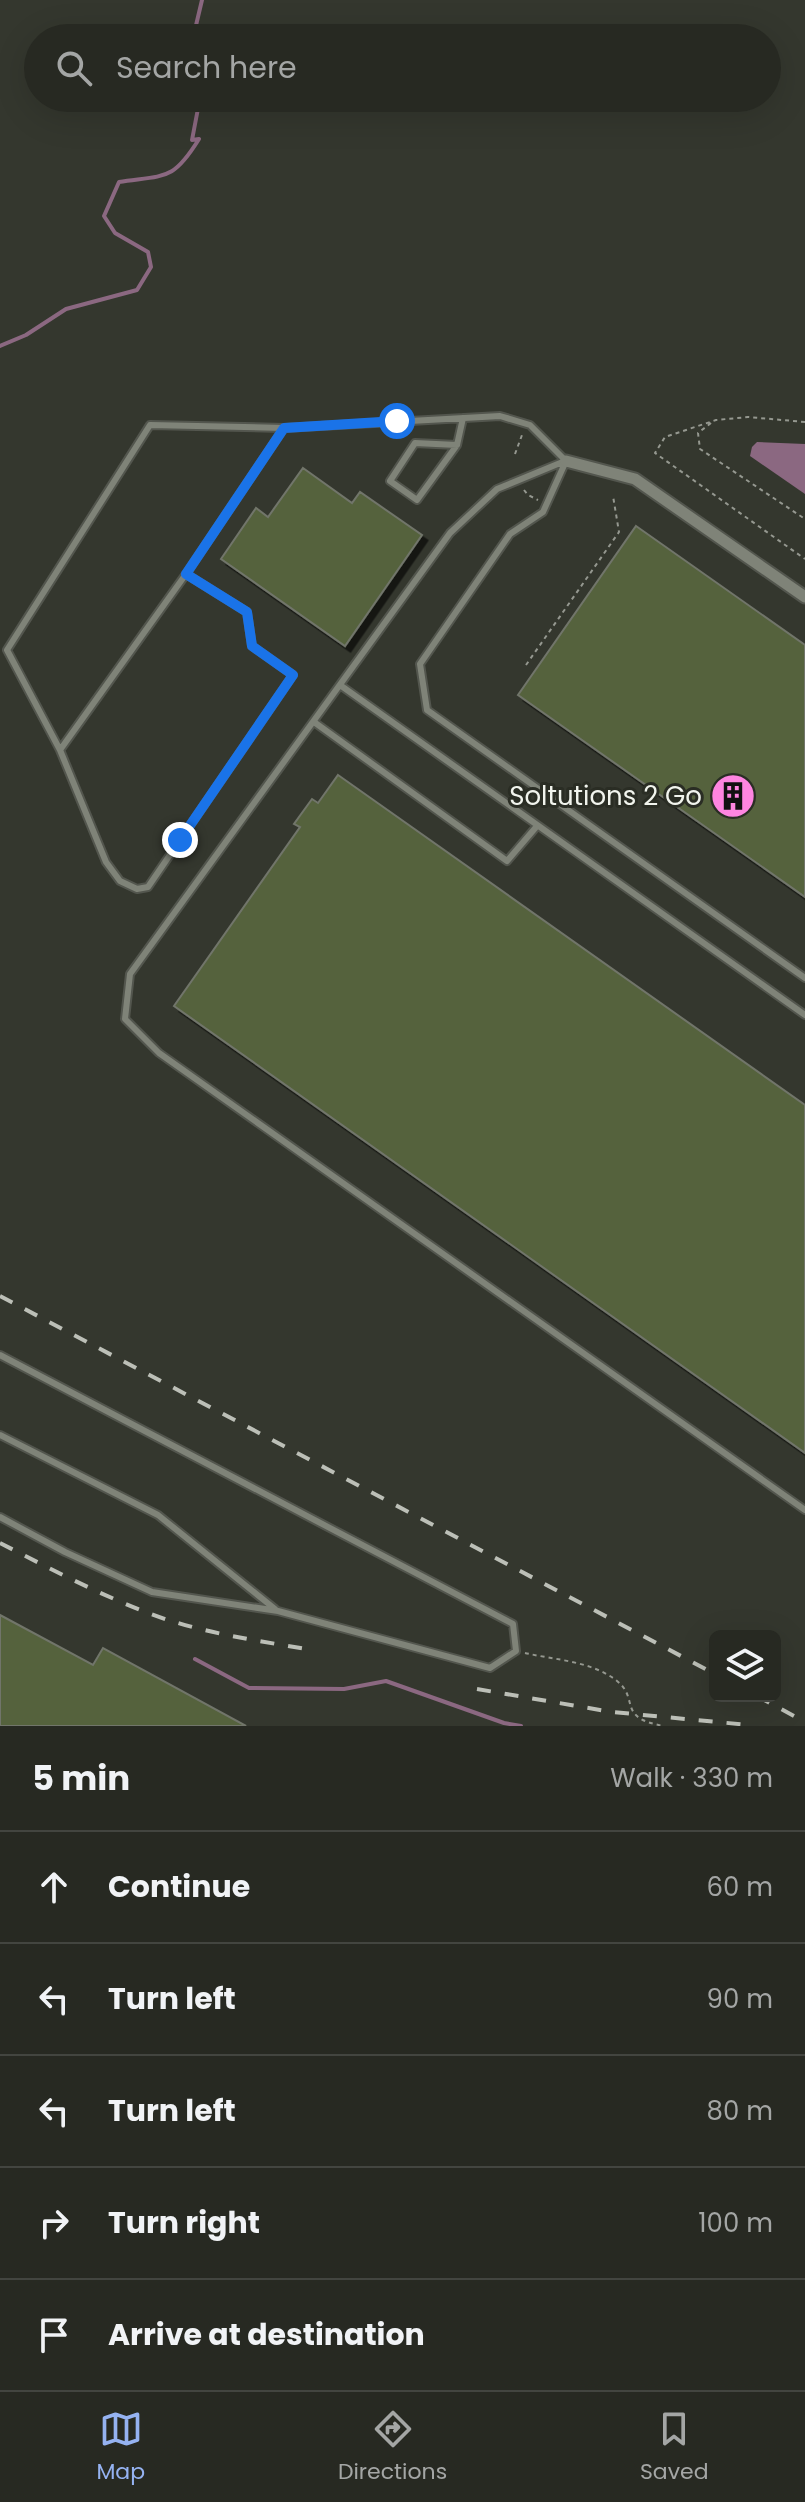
<!DOCTYPE html>
<meta charset="utf-8">
<style>
:root{--surface:#272922;--page:#33352f;--text:#f1f3f6;--muted:#a4a6a5;--line:#434540;--accent:#95b2f1}
body{margin:0;font-family:Poppins,sans-serif;background:var(--page);color:var(--text)}
.controls{position:absolute;right:24px;bottom:24px;display:grid;overflow:hidden;border-radius:12px;box-shadow:0 8px 32px #0002}
.controls button{width:72px;height:72px;display:grid;place-items:center;padding:0;border:0;border-bottom:2px solid var(--line);background:var(--surface);color:var(--text);font:40px sans-serif}
.stop{position:absolute;width:24px;height:24px;margin:-18px;border:6px solid #1a73e8;border-radius:50%;background:#fff}
.stop.end{background:#1a73e8;border-color:#fff;box-shadow:0 2px 8px #0008}
.list{margin:0;padding:0;list-style:none}
h2{display:flex;justify-content:space-between;align-items:center;height:104px;margin:0;padding:0 32px;font-size:34px}
h2 small{font-size:26px;font-weight:400;color:var(--muted)}
.list li{display:grid;grid-template-columns:52px 1fr auto;gap:24px;align-items:center;box-sizing:border-box;height:112px;padding:0 32px;border-top:2px solid var(--line)}
.list b{display:block;font-size:30px;white-space:nowrap}
.list em{font-size:26px;font-style:normal;color:var(--muted)}
.icon{flex:none;width:44px;height:44px;fill:none;stroke:currentColor;stroke-width:2;stroke-linecap:round;stroke-linejoin:round}
.map{position:relative;flex:none;width:805px;height:1726px;overflow:hidden}
.search{position:absolute;background:var(--surface);box-shadow:0 8px 32px #0002;left:24px;right:24px;top:24px;height:88px;display:flex;align-items:center;gap:20px;box-sizing:border-box;padding:0 28px;border-radius:44px;color:var(--muted);font-size:30px}
.sheet{height:664px;background:var(--surface)}
nav{display:flex;justify-content:space-around;align-items:center;box-sizing:border-box;height:112px;border-top:2px solid var(--line);background:var(--surface);font-size:22px;color:var(--muted)}
nav a{display:grid;justify-items:center;gap:4px}
nav .on{color:var(--accent)}
.map>svg:first-child{display:block}
.water{fill:#8b6881}
.lines{fill:none;stroke-linecap:round;stroke-linejoin:round}
.stream{stroke:#8b6881;stroke-width:4}
.building{fill:#55623e;stroke:#71756a;stroke-width:2;filter:url(#shadow)}
.service-casing{stroke:#53564e;stroke-width:10}
.minor-casing{stroke:#53564e;stroke-width:15}
.path{stroke:#959890;stroke-width:2;stroke-dasharray:4 4;stroke-linecap:butt}
.service{stroke:#7f8378;stroke-width:6}
.minor{stroke:#7f8378;stroke-width:11}
.rail{stroke:#bcbfb7;stroke-width:4;stroke-dasharray:14 14;stroke-linecap:butt}
.route{stroke:#1a73e8;stroke-width:10}
.labels{text-anchor:middle;dominant-baseline:central;stroke-width:6;stroke-linejoin:round;paint-order:stroke}
.poi-label{font-size:26px;fill:#f1f4ed;stroke:#2a2d24;text-anchor:end}
</style>
<div class="map">
<svg width="805" height="1726" viewBox="0 0 805 1726">
<defs>
<filter id="shadow"><feDropShadow dx="5.5" dy="5.5" stdDeviation="0" flood-color="#0009"/></filter>
</defs>
<rect width="100%" height="100%" fill="#34372e"/>
<path class="water" d="M 757,442 L 805,444 L 805,494 L 750,456 L 752,447 Z"/>
<g class="lines">
<path class="stream" d="M 193,38 L 202,0
M 0,346 L 26,335 L 66,309 L 137,290 L 151,267 L 148,252 L 115,233 L 104,216 L 119,182 C 166,175 173,181 199,139 L 192,140 L 200,98
M 195,1659 L 249,1688 L 344,1689 L 386,1681 L 504,1723 L 521,1726"/>
</g>
<path class="building" d="M 303,468 L 352,503 L 360,492 L 422,535 L 345,646 L 221,559 L 256,508 L 268,517 Z
M 636,526 L 805,645 L 805,897 L 518,695 Z
M 338,775 L 805,1105 L 805,1453 L 174,1006 L 300,827 L 294,824 L 312,799 L 318,803 Z
M 0,1615 L 93,1665 L 103,1648 L 246,1726 L 0,1726 Z"/>
<g class="lines">
<g class="service-casing">
<path id="service" d="M 284,428 L 186,574 L 60,750 L 7,650 L 150,425 L 284,428 L 500,416 L 530,425 L 566,461
M 457,445 L 417,500 L 390,481 L 415,443 L 457,445 L 463,418
M 565,461 L 497,489 L 450,533 L 130,974 L 125,1019 L 159,1053 L 805,1510
M 566,461 L 543,512 L 510,534 L 420,664 L 427,710 L 805,978
M 340,685 L 805,1015
M 314,722 L 507,861 L 537,826
M 60,750 L 106,862 L 120,881 L 137,889 L 148,887 L 293,675 L 252,646 L 247,612 L 186,574
M 0,1355 L 513,1624 L 516,1651 L 490,1668 L 278,1611 L 152,1592 L 65,1552 L 0,1517
M 0,1435 L 158,1515 L 275,1609"/>
</g>
<g class="minor-casing">
<path id="minor" d="M 566,461 L 635,479 L 805,597"/>
</g>
<path class="path" d="M 805,422 L 748,417 L 716,420 L 665,437 L 655,453 L 805,559
M 711,423 L 698,433 L 700,449 L 805,519
M 515,454 L 522,435
M 524,490 L 528,495 L 538,500
M 526,665 L 619,532 L 613,496
M 525,1653 C 555,1660 592,1661 617,1681 C 640,1699 616,1718 664,1726"/>
<use href="#service" class="service"/>
<use href="#minor" class="minor"/>
<path class="rail" d="M 0,1296 L 715,1674
M 0,1543 C 55,1571 109,1600 168,1620 C 212,1634 259,1641 306,1649
M 477,1689 L 612,1712 L 749,1725
M 757,1696 L 805,1722"/>
</g>
<g class="lines">
<path class="route" d="M 180,840 L 293,675 L 252,646 L 247,612 L 186,574 L 284,428 L 397,421"/>
</g>
<defs>
<g id="building-disc" transform="scale(2.3)"><circle r="9.5" fill="#fe85e0" stroke="#2a2d24"/><path d="M-4-6H4V6H1V3H-1V6H-4ZM-2.5-4.3h1.7v1.8h-1.7ZM.8-4.3h1.7v1.8H.8ZM-2.5-1h1.7V.8h-1.7ZM.8-1h1.7V.8H.8Z" fill="#111"/></g>
</defs>
<g fill-rule="evenodd">
<use href="#building-disc" x="733" y="796"/>
</g>
<g class="labels">
<g class="poi-label">
<text x="702" y="796">Soltutions 2 Go</text>
</g>
</g>
</svg>
<div class="controls">
<button><svg class="icon" aria-label="layers" viewBox="0 0 24 24"><path d="M12 4l9 5-9 5-9-5zM3 14l9 5 9-5"/></svg></button>
</div>
<div class="stop" style="left:397px;top:421px"></div>
<div class="stop end" style="left:180px;top:840px"></div>
<div class="search"><svg class="icon" aria-label="search" viewBox="0 0 24 24"><circle cx="10" cy="10" r="6"/><path d="M15 15l6 6"/></svg>Search here</div>
</div>
<section class="sheet">
<h2>5 min<small>Walk · 330 m</small></h2>
<ul class="list">
<li><svg class="icon" aria-label="ahead" viewBox="0 0 24 24"><path d="M12 20V5M6 11l6-6 6 6"/></svg><div><b>Continue</b></div><em>60 m</em></li>
<li><svg class="icon" aria-label="left" viewBox="0 0 24 24"><path d="M17 20v-9H6M10 6l-5 5 5 5"/></svg><div><b>Turn left</b></div><em>90 m</em></li>
<li><svg class="icon" aria-label="left" viewBox="0 0 24 24"><path d="M17 20v-9H6M10 6l-5 5 5 5"/></svg><div><b>Turn left</b></div><em>80 m</em></li>
<li><svg class="icon" aria-label="right" viewBox="0 0 24 24"><path d="M7 20v-9h11M14 6l5 5-5 5"/></svg><div><b>Turn right</b></div><em>100 m</em></li>
<li><svg class="icon" aria-label="arrive" viewBox="0 0 24 24"><path d="M6 21V4h12l-3 4 3 4H6"/></svg><div><b>Arrive at destination</b></div></li>
</ul>
</section>
<nav>
<a class="on"><svg class="icon" aria-label="map" viewBox="0 0 24 24"><path d="M3 6l6-2 6 2 6-2v14l-6 2-6-2-6 2zM9 4v14M15 6v14"/></svg>Map</a>
<a><svg class="icon" aria-label="directions" viewBox="0 0 24 24"><path d="M12 3l9 9-9 9-9-9zM9 14v-3h6M13 9l2 2-2 2"/></svg>Directions</a>
<a><svg class="icon" aria-label="saved" viewBox="0 0 24 24"><path d="M7 4h10v16l-5-4-5 4z"/></svg>Saved</a>
</nav>
